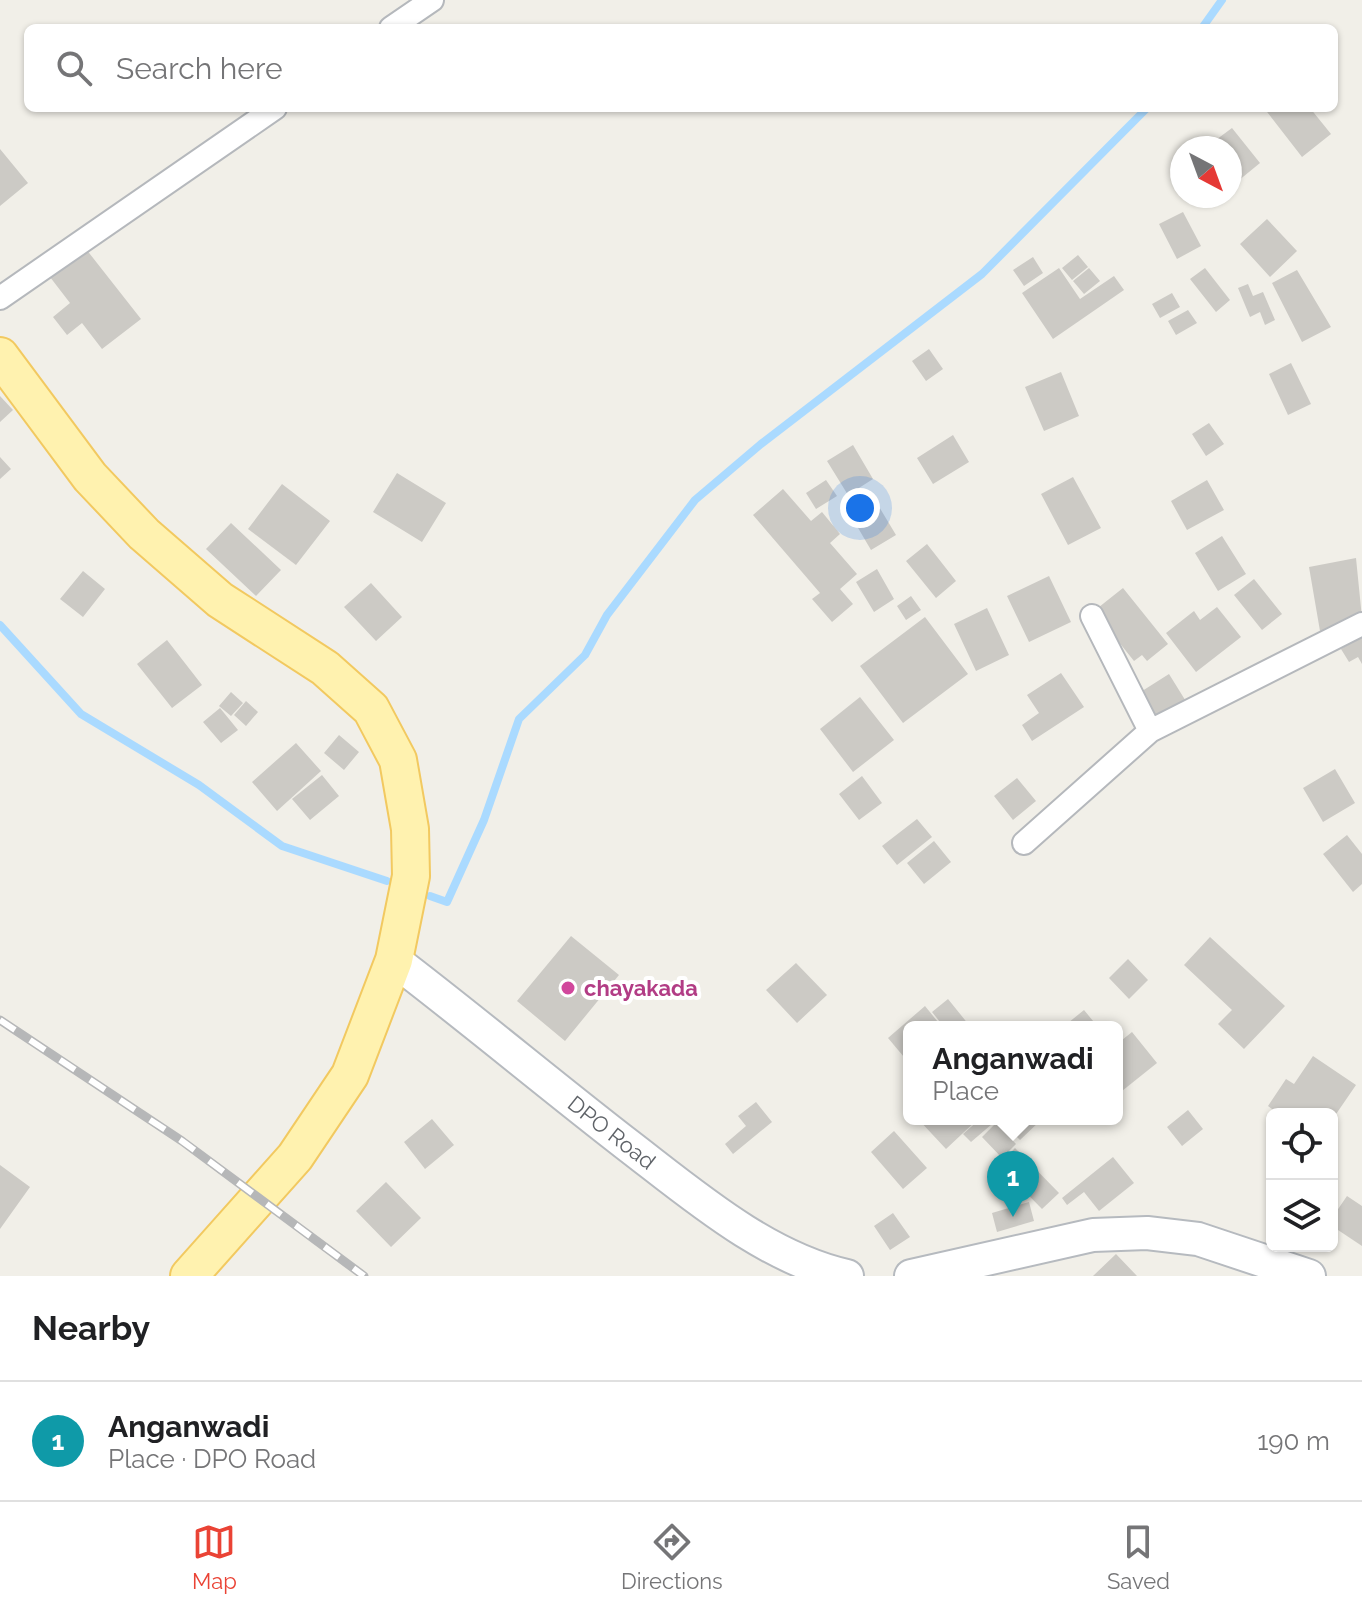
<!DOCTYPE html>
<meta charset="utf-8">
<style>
:root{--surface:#fff;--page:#f6f6f6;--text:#202124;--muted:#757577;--line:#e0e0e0;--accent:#ea4335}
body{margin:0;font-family:Raleway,sans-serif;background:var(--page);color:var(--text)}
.controls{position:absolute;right:24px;bottom:24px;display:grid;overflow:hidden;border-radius:12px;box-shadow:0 2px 6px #0004}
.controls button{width:72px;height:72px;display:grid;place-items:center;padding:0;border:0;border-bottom:2px solid var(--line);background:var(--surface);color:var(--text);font:40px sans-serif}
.compass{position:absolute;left:1170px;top:136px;width:72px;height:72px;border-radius:50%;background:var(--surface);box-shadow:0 2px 6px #0004;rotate:139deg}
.you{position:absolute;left:860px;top:508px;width:28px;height:28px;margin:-20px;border:6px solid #fff;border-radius:50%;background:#1a73e8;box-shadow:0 0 0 12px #1a73e833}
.badge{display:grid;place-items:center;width:52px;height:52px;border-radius:50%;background:var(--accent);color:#fff;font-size:26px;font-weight:700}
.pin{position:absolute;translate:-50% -66px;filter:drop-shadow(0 2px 4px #0008)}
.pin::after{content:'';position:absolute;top:42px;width:28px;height:24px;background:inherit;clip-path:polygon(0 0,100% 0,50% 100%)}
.popup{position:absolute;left:903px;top:1021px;width:220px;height:104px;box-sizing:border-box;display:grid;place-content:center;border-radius:12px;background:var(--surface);filter:drop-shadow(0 2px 6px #0005);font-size:26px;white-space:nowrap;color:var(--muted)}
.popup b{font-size:30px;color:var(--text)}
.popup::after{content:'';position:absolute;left:50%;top:100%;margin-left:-16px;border:16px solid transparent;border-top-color:var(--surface)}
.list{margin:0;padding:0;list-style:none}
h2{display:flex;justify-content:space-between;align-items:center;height:104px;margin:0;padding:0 32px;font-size:34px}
h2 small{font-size:26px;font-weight:400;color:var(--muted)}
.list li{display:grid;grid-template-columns:52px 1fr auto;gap:24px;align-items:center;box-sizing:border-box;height:120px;padding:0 32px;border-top:2px solid var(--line)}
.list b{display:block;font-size:30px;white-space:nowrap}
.list p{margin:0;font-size:26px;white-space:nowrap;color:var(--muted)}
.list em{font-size:26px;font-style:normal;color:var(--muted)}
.icon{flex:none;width:44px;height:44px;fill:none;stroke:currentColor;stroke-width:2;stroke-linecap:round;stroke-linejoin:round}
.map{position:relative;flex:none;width:1362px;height:1276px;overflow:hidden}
.search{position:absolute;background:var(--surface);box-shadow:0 2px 6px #0004;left:24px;right:24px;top:24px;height:88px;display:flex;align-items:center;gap:20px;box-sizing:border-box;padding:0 28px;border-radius:12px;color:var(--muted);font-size:30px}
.sheet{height:224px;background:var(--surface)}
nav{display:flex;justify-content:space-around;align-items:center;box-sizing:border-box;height:112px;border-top:2px solid var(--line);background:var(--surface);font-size:22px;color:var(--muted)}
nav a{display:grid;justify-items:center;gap:4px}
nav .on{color:var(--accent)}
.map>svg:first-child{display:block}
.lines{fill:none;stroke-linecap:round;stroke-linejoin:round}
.stream{stroke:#aadaff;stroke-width:8}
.building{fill:#cccac5}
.street-casing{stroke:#b5b8bc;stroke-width:26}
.secondary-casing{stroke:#b6babf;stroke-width:36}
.primary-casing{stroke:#f2c960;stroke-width:40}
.street{stroke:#fff;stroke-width:22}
.secondary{stroke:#fff;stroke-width:32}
.primary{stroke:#fff2af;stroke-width:36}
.rail-casing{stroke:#b6b7b8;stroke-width:9}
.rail{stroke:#fff;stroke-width:6;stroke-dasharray:18;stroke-linecap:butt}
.hotel-dot{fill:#d1479c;stroke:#fff;stroke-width:3}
.labels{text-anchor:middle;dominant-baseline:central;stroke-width:8;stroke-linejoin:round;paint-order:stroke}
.hotel-label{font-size:22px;font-weight:bold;fill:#b23c85;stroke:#fff;text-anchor:start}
.street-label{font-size:22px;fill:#5f6368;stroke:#fff}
</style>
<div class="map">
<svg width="1362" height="1276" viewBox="0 0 1362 1276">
<rect width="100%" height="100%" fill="#f1efe8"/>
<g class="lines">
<path class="stream" d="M 1202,28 L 1222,0
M 0,625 L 81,714 L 199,785 L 282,846 L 387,881
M 430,896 L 447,902 L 484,820 L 519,719 L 585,655 L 607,615 L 695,500 L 761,444 L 982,274 L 1147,108"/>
</g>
<path class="building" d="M 1264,108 L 1310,108 L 1331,134 L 1302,157 Z
M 1232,128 L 1260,163 L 1238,181 L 1230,171 L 1230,148 L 1209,145 Z
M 0,149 L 28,183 L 0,206 Z
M 1183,212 L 1201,246 L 1177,259 L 1159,224 Z
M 1267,219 L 1297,251 L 1270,277 L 1240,244 Z
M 86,249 L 141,319 L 102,349 L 82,323 L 67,335 L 53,317 L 70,303 L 50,277 Z
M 1078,255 L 1088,267 L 1072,280 L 1062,268 Z
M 1033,257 L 1043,273 L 1024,286 L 1013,270 Z
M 1059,268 L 1080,299 L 1114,276 L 1124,290 L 1053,339 L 1022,293 Z
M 1089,268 L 1100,281 L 1084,294 L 1073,281 Z
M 1205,268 L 1230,300 L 1216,312 L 1190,279 Z
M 1297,270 L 1331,327 L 1302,342 L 1272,283 Z
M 1248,284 L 1253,296 L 1263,292 L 1275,320 L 1265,325 L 1260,312 L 1250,317 L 1238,288 Z
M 1172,293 L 1180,307 L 1160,318 L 1152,304 Z
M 1188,310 L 1197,323 L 1176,335 L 1168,321 Z
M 929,349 L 943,369 L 926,381 L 912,361 Z
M 1291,363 L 1311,404 L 1288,415 L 1269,374 Z
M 1061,372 L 1079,416 L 1044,431 L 1025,387 Z
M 0,396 L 13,410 L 0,422 Z
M 1209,423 L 1224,444 L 1206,456 L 1192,434 Z
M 953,435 L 969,462 L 933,484 L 917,458 Z
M 853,445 L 873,479 L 848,495 L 827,461 Z
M 0,457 L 11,469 L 0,479 Z
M 397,473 L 446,503 L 422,542 L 373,512 Z
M 1073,477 L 1101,528 L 1068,545 L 1041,494 Z
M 826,480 L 837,496 L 816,509 L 806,493 Z
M 1207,480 L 1224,510 L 1187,530 L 1171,501 Z
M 282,484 L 330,521 L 296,565 L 248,529 Z
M 783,489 L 811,521 L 822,512 L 840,534 L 830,543 L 857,574 L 840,589 L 853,604 L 832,622 L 812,599 L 820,593 L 753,515 Z
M 869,490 L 896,535 L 871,550 L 844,504 Z
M 231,523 L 281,570 L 256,596 L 206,549 Z
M 1222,536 L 1246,574 L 1218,591 L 1195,553 Z
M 927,544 L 956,581 L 936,598 L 906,561 Z
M 1356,558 L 1362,618 L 1320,631 L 1309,567 Z
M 877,569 L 894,599 L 874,612 L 856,582 Z
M 83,571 L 105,589 L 83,617 L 60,599 Z
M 1049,576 L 1071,622 L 1029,642 L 1007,596 Z
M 1254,579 L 1282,614 L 1262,630 L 1234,595 Z
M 371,583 L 402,617 L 376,641 L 344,607 Z
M 1123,588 L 1168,644 L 1147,661 L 1142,655 L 1134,661 L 1094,611 Z
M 911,596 L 921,610 L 906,620 L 897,606 Z
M 1217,607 L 1241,637 L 1196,672 L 1166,633 L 1194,611 L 1200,620 Z
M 987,608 L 1009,655 L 976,671 L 954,624 Z
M 925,617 L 968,674 L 903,723 L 860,666 Z
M 1362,636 L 1362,664 L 1358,657 L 1349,662 L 1341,649 Z
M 167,640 L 202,685 L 172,708 L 137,664 Z
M 1061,673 L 1084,707 L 1032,741 L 1022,725 L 1039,713 L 1027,695 Z
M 1169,674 L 1187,703 L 1157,722 L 1139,693 Z
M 231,692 L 243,703 L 231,716 L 219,706 Z
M 860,697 L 894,740 L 853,772 L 820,729 Z
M 246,701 L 258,712 L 246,726 L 234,715 Z
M 220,708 L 238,730 L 221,743 L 203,722 Z
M 339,735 L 359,752 L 344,770 L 324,753 Z
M 296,743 L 321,771 L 277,811 L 252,782 Z
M 1335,769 L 1355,803 L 1323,822 L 1303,788 Z
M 322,775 L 339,796 L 310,820 L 292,799 Z
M 862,776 L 882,803 L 859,820 L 839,794 Z
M 1017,778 L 1036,801 L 1013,820 L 994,796 Z
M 917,819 L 932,837 L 897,865 L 882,846 Z
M 1347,835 L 1362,854 L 1362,884 L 1353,892 L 1323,854 Z
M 934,841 L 951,862 L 924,884 L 907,863 Z
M 571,936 L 619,975 L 565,1041 L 517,1001 Z
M 1210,937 L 1285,1006 L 1244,1049 L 1218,1024 L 1232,1010 L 1184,965 Z
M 1128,959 L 1148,980 L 1129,999 L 1109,978 Z
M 796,963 L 827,995 L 797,1023 L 766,990 Z
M 948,999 L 969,1025 L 967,1027 L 944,1027 L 932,1012 Z
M 925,1006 L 942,1027 L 909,1027 L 909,1063 L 888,1038 Z
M 1084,1010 L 1098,1027 L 1063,1027 Z
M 1132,1032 L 1157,1063 L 1117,1095 L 1117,1044 Z
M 1313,1056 L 1356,1085 L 1332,1120 L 1332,1114 L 1279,1114 L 1268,1106 L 1286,1079 L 1294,1084 Z
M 756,1102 L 772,1122 L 733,1154 L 725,1144 L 746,1126 L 738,1116 Z
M 1188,1110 L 1203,1129 L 1182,1146 L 1167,1127 Z
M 432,1119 L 454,1145 L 425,1169 L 404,1142 Z
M 918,1119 L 978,1119 L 946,1149 Z
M 980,1119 L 992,1124 L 971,1142 L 963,1134 Z
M 999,1119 L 1042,1119 L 1020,1140 Z
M 996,1123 L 1016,1144 L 1002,1158 L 982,1137 Z
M 894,1131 L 927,1168 L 903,1189 L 871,1152 Z
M 1015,1148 L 1059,1193 L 1042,1209 L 999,1165 Z
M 1113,1157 L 1134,1183 L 1099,1211 L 1084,1192 L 1067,1205 L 1062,1198 Z
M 0,1165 L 30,1187 L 0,1229 Z
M 386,1182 L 421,1218 L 391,1247 L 356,1211 Z
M 1347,1196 L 1362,1206 L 1362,1246 L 1332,1226 L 1332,1218 Z
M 1029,1202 L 1034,1221 L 997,1232 L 992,1213 Z
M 893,1213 L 910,1237 L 890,1250 L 874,1226 Z
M 1116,1254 L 1137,1276 L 1093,1276 Z"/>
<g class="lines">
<g class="street-casing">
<path id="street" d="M 391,28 L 432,0
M 0,298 L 275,108
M 1092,616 L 1150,731
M 1024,843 L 1150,731 L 1362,624"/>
</g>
<g class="secondary-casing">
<g id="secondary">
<path id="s1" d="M 394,960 C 474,1021 550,1085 629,1146 C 694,1196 766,1258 847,1276"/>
<path d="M 911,1276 L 1093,1235 L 1147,1233 L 1198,1239 L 1309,1276"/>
</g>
</g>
<g class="primary-casing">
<path id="primary" d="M 0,356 L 90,477 L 144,534 L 220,600 L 325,668 L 371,709 L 398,760 L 410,829 L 411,876 L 394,960 L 350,1075 L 295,1157 L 189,1276"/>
</g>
<use href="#street" class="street"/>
<use href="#secondary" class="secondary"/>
<use href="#primary" class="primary"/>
<g class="rail-casing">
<path id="rail" d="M 0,1020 L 182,1141 L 364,1276"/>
</g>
<use href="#rail" class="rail"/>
</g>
<circle class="hotel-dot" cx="568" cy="988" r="8"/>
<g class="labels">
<g class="hotel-label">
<text x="584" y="988">chayakada</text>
</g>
<g class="street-label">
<text stroke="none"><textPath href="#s1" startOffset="278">DPO Road</textPath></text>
</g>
</g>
</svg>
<div class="controls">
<button><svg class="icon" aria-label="locate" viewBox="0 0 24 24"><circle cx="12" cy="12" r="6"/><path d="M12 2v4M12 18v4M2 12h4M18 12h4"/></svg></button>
<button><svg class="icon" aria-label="layers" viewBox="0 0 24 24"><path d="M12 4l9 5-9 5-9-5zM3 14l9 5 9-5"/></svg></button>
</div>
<svg class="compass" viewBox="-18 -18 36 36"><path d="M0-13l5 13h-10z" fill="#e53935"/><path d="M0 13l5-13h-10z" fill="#757577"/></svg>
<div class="you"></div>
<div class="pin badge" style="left:1013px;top:1217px;background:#0f9aa8">1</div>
<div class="popup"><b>Anganwadi</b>Place</div>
<div class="search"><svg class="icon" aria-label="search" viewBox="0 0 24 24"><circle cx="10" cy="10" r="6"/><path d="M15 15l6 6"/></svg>Search here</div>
</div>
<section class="sheet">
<h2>Nearby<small></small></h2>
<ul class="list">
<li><span class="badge" style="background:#0f9aa8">1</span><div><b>Anganwadi</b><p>Place · DPO Road</p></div><em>190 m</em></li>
</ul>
</section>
<nav>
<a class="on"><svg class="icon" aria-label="map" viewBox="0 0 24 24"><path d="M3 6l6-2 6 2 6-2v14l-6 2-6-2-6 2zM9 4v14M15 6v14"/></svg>Map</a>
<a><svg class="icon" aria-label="directions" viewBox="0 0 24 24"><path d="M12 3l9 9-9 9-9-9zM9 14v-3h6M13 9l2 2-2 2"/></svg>Directions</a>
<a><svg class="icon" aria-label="saved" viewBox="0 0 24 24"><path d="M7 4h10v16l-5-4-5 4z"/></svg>Saved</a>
</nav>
